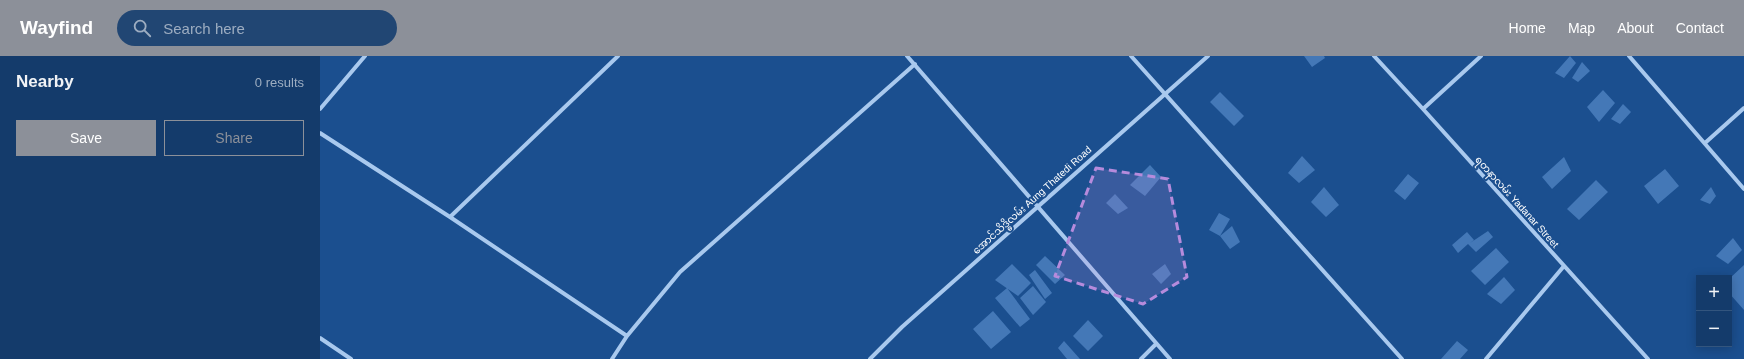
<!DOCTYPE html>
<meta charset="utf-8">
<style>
:root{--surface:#143b6b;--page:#214673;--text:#f1f3f6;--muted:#9dadc1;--line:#33557e;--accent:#8c9099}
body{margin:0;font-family:Arial,"Noto Sans Myanmar",sans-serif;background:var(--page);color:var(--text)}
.controls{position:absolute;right:12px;bottom:12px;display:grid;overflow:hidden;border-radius:0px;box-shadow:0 2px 10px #0003}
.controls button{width:36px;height:36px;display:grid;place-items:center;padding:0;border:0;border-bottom:1px solid var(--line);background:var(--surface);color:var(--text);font:20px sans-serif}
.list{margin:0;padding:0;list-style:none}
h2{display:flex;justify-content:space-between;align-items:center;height:52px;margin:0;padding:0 16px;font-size:17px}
h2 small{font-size:13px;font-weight:400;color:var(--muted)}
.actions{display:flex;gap:8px;padding:12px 16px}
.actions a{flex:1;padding:9px 0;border:1px solid var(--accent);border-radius:0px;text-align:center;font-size:14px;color:var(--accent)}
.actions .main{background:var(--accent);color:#fff}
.icon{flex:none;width:22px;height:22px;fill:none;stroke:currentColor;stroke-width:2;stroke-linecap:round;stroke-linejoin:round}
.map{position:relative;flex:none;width:1424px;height:303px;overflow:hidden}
header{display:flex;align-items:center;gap:24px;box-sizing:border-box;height:56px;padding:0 20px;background:var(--accent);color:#fff}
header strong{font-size:19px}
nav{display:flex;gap:22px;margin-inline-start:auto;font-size:14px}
.search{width:280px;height:36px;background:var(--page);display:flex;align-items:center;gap:10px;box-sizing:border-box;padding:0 14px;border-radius:22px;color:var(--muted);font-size:15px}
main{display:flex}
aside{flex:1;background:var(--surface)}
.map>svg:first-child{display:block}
.building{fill:#4478b7}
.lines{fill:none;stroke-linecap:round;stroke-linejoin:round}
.street{stroke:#a9c9ee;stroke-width:4}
.marked{fill:#b68bdc;fill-opacity:0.2;stroke:#b68bdc;stroke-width:3;stroke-dasharray:8 5;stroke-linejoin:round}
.labels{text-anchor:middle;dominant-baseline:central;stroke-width:4;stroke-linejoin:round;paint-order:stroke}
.street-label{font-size:10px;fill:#fff;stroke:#1b4f8f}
</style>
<header>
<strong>Wayfind</strong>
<div class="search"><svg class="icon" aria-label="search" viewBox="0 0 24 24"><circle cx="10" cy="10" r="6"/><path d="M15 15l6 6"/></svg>Search here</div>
<nav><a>Home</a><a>Map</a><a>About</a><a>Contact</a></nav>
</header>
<main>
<aside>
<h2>Nearby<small>0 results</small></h2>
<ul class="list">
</ul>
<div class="actions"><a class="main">Save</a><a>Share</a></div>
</aside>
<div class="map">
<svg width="1424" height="303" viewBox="0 0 1424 303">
<rect width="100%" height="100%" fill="#1b4f8f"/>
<path class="building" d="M 984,0 L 1004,0 L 1005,2 L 992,11 Z
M 1250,0 L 1256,7 L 1244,22 L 1235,17 Z
M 1262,6 L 1270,15 L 1258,26 L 1252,22 Z
M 1283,34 L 1295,47 L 1279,66 L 1267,51 Z
M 900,36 L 924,60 L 914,70 L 890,46 Z
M 1303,48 L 1311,56 L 1300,68 L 1291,63 Z
M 982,100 L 995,114 L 979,127 L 968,117 Z
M 1244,101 L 1251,115 L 1232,133 L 1222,121 Z
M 830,109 L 841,121 L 825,140 L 810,129 Z
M 1345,113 L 1359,130 L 1338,148 L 1324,130 Z
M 1088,118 L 1099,127 L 1085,144 L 1074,135 Z
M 1276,124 L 1288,136 L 1259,164 L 1247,153 Z
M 1004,131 L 1019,149 L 1006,161 L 991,146 Z
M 1391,131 L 1396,140 L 1390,148 L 1380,144 Z
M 795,138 L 808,152 L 798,158 L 786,147 Z
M 899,157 L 910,163 L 900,180 L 889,174 Z
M 912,170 L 920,186 L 910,193 L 900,180 Z
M 1168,175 L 1173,181 L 1156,196 L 1148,188 L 1138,197 L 1132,189 L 1147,176 L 1154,184 L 1150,187 Z
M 1413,182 L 1422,194 L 1408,208 L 1396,200 Z
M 1176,192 L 1189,206 L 1165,229 L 1151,215 Z
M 725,200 L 745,219 L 735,228 L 716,209 Z
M 692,208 L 711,227 L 698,240 L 675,224 Z
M 845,208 L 851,218 L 841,228 L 832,218 Z
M 1424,209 L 1424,254 L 1409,237 L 1409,223 Z
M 715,214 L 732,237 L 725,243 L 709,219 Z
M 1184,221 L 1195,234 L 1181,248 L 1167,238 Z
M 713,230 L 726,246 L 713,259 L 700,242 Z
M 687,232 L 710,263 L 700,271 L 675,242 Z
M 673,255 L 691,276 L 671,293 L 653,273 Z
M 768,264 L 783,280 L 768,295 L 753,280 Z
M 744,285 L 760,303 L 747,303 L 738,292 Z
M 1137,285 L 1148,294 L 1140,303 L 1121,303 Z"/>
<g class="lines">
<path class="street" d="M 587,0 L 850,303
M 811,0 L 1082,303
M 1054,0 L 1103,53 L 1328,303
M 1309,0 L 1424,133
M 0,53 L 45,0
M 1103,53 L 1161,0
M 0,77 L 130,161 L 307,280
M 1385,87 L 1424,52
M 130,161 L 298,0
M 0,282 L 31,303
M 292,303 L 307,280 L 360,216 L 595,8
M 550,303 L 582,271 L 888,0
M 821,303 L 836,288
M 1166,303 L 1244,210"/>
</g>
<path class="marked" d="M 776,112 L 848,123 L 867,221 L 823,248 L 735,220 Z"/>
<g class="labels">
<g class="street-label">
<text transform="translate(712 144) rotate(-42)">အောင်သိဒ္ဓိလမ်း Aung Thatedi Road</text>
<text transform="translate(1197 146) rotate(48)">ရတနာလမ်း Yadanar Street</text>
</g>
</g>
</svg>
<div class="controls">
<button>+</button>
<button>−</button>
</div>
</div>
</main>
